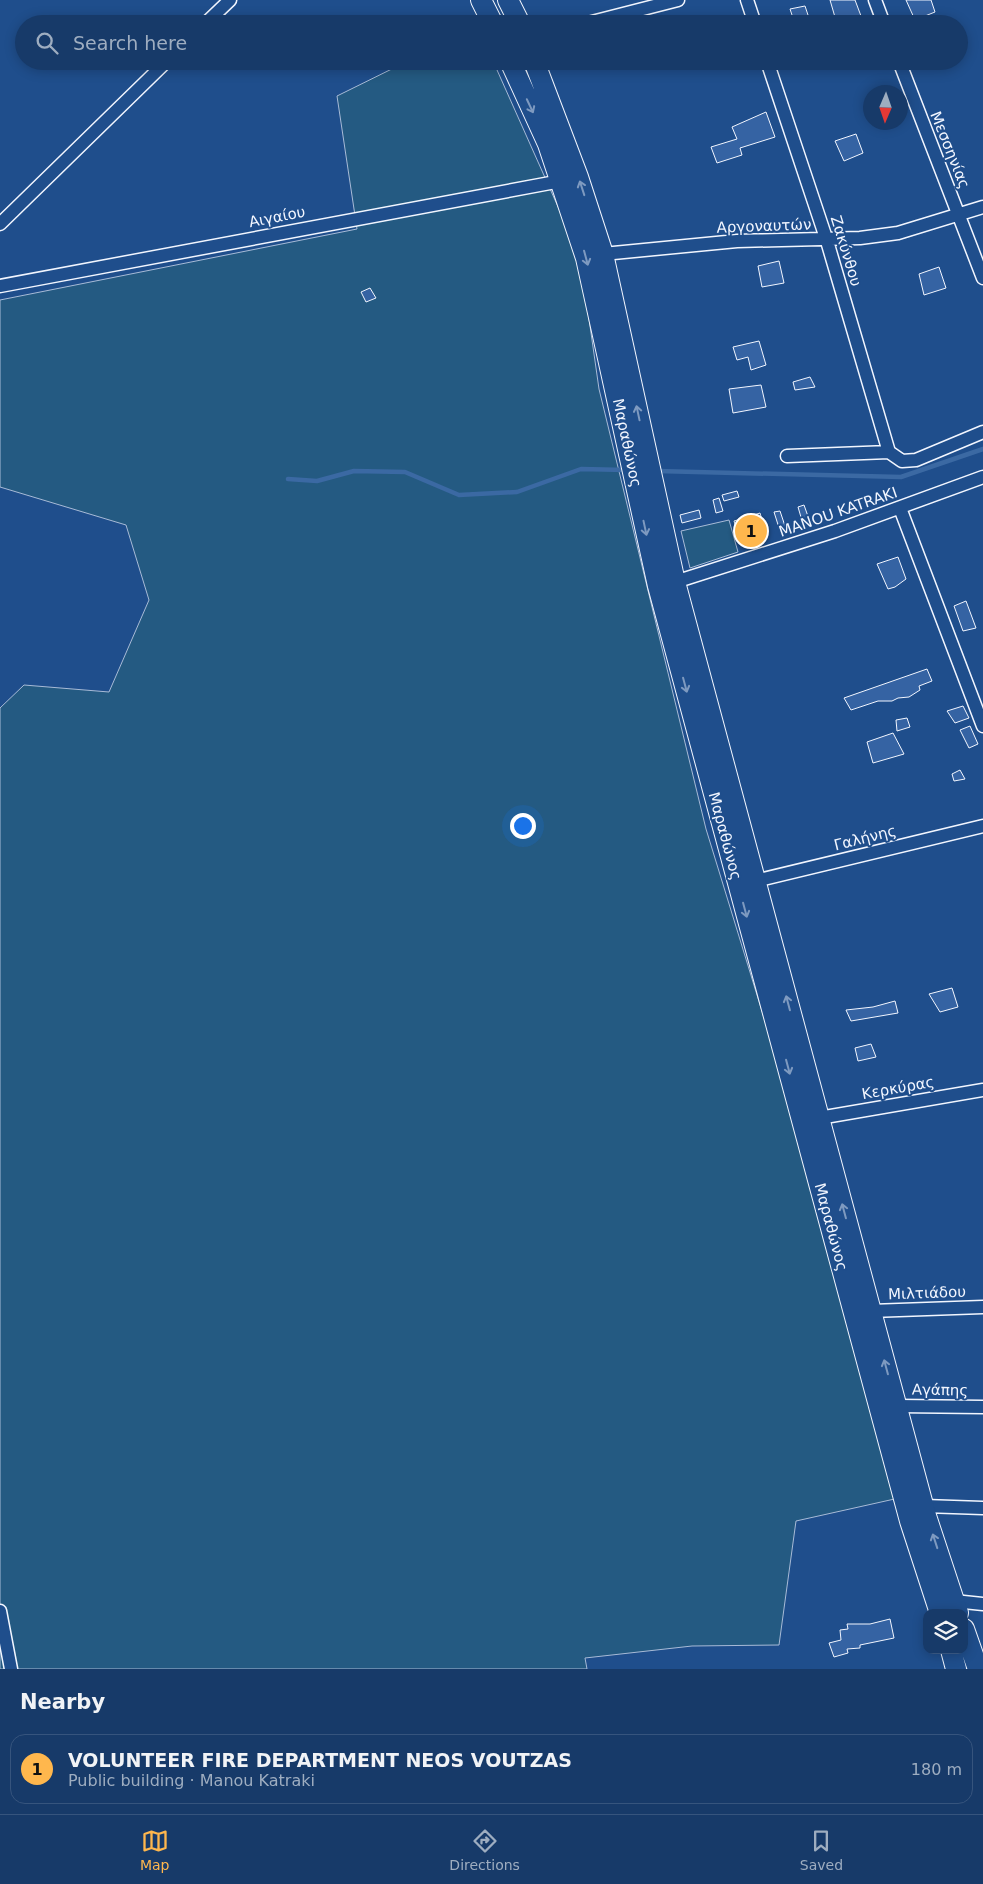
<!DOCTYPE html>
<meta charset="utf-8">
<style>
:root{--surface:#173a69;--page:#20416f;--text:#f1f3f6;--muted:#9eadc0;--line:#36547d;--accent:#ffb74d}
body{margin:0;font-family:"DejaVu Sans",sans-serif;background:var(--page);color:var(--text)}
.controls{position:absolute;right:15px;bottom:15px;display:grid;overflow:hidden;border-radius:10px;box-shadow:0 2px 12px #0003}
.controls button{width:45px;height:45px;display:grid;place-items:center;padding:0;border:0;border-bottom:1px solid var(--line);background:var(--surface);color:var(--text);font:25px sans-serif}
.compass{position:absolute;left:863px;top:85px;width:45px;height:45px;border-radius:50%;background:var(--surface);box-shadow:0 2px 12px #0003;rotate:182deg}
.you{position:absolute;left:522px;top:825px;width:18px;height:18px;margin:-12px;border:4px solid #fff;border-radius:50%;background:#1a73e8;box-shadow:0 0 0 8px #1a73e833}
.badge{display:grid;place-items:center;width:32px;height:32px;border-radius:50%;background:var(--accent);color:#111;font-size:16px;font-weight:700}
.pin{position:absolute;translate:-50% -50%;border:2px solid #fff;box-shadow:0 1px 5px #0006}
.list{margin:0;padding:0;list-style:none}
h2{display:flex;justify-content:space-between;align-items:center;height:65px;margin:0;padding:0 20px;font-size:21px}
h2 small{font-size:16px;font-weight:400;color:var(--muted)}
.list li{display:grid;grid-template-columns:32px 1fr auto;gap:15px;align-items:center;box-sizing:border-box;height:70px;margin:0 10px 10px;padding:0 10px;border:1px solid var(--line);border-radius:15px}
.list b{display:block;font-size:19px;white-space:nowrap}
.list p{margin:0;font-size:16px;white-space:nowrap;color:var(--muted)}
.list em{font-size:16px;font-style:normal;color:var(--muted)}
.icon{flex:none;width:28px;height:28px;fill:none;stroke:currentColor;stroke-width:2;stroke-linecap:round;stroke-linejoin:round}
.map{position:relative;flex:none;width:983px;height:1669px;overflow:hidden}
.search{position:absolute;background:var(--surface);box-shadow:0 2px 12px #0003;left:15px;right:15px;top:15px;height:55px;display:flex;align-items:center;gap:12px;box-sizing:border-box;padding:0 18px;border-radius:28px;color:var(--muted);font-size:19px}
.sheet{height:145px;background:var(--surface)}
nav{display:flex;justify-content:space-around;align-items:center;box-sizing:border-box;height:70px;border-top:1px solid var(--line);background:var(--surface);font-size:14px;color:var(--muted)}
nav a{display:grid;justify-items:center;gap:2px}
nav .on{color:var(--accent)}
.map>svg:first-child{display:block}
.green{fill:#245a82;stroke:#a8bbd7}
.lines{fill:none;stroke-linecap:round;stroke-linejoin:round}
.stream{stroke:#3b69a3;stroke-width:4.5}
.building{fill:#3563a3;stroke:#f2f6ff}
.street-casing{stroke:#f2f6ff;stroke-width:15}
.primary-casing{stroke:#f2f6ff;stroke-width:22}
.street{stroke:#1f4e8c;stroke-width:12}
.primary{stroke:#1f4e8c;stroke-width:20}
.oneway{stroke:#7e9ac0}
.labels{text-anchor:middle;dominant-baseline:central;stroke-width:4;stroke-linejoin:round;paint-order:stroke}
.street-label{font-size:15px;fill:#f2f6ff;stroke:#1f4e8c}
</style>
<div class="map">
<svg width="983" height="1669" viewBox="0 0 983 1669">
<rect width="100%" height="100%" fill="#1f4e8c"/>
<path class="green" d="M 408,61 L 493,61 L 580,256 L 599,389 L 706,829 L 773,1047 L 899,1498 L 796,1521 L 779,1645 L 692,1646 L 585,1658 L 587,1669 L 0,1669 L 0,708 L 24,685 L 109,692 L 149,600 L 126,525 L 0,487 L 0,300 L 357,229 L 337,96 Z
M 729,520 L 738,552 L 690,568 L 681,531 Z"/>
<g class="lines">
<path class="stream" d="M 657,471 L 901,477 L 983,449
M 288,479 L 317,481 L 354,471 L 405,472 L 459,495 L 517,492 L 581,469 L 626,470"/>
</g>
<path class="building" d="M 830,0 L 855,0 L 861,16 L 837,24 Z
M 906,0 L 931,0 L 935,12 L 915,20 Z
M 805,6 L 811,24 L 795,24 L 790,9 Z
M 766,112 L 775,137 L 740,148 L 742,155 L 717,163 L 711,147 L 737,139 L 732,127 Z
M 856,134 L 863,153 L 844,161 L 835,141 Z
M 779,261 L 784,283 L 762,287 L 758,266 Z
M 939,267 L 946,288 L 924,295 L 919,274 Z
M 370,288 L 376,298 L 366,302 L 361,292 Z
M 759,341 L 766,365 L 751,370 L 748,357 L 737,360 L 733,347 Z
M 810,377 L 815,387 L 795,390 L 793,382 Z
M 761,385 L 766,407 L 733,413 L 729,389 Z
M 737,491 L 739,497 L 724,501 L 722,495 Z
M 719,498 L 723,511 L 716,513 L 713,500 Z
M 804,505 L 810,522 L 803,524 L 798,507 Z
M 699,510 L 701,518 L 682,523 L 680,515 Z
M 780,511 L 786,529 L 780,531 L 774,512 Z
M 760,513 L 767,537 L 741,544 L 734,521 Z
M 898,557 L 906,579 L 895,587 L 888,589 L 877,564 Z
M 966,601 L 976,628 L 963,631 L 954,606 Z
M 927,669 L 932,681 L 919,686 L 920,690 L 909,697 L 898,698 L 892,701 L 878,701 L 851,710 L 844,698 Z
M 963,706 L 969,718 L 955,723 L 947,711 Z
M 907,718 L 910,727 L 897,731 L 896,720 Z
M 970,726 L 978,744 L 969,748 L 960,730 Z
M 893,733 L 904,754 L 873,763 L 867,742 Z
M 960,770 L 965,779 L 954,781 L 952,774 Z
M 952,988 L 958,1007 L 940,1012 L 929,994 Z
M 895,1001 L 898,1013 L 851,1021 L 846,1010 L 873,1007 Z
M 871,1044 L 876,1057 L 858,1061 L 855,1048 Z
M 890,1619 L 894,1638 L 860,1645 L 860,1648 L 847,1649 L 848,1653 L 834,1657 L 829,1643 L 841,1640 L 840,1630 L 848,1629 L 847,1624 L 870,1624 Z"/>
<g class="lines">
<g class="street-casing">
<path id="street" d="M 747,0 L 755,24
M 875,0 L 884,24
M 205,24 L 230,0
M 584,24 L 678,0
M 767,61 L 827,241 L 889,452
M 899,61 L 983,278
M 0,224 L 167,61
M 603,254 L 737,241 L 860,238 L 898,233 L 983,207
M 0,286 L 561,181
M 889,452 L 902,461 L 916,460 L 983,432
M 787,456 L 889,452
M 900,508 L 983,726
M 675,582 L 835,531 L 983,477
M 755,881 L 983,826
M 819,1118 L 983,1090
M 871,1311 L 983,1307
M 897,1406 L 983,1407
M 924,1506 L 983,1508
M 954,1601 L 983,1604
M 0,1611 L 11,1669"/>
</g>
<g class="primary-casing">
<path id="primary" d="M 481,0 L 493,24
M 508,0 L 520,24
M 510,61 L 548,144 L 586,258 L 658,586 L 910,1521 L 940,1613
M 534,61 L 578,177 L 603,254 L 675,582 L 926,1516 L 958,1613
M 964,1629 L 978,1669
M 951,1650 L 956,1669"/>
</g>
<use href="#street" class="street"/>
<use href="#primary" class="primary"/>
</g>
<defs><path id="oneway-shaft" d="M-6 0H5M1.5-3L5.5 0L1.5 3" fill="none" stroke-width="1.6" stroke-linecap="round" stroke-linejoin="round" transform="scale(1.25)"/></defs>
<g class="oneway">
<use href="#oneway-shaft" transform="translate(530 106) rotate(65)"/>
<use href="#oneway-shaft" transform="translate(582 188) rotate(-108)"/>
<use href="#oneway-shaft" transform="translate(586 258) rotate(75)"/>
<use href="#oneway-shaft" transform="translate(638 413) rotate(-102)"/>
<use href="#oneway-shaft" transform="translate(645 528) rotate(78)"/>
<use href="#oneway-shaft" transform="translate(685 685) rotate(75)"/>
<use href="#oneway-shaft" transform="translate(745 910) rotate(75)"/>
<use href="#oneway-shaft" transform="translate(788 1003) rotate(-105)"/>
<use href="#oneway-shaft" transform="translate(788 1067) rotate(75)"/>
<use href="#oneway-shaft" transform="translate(844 1211) rotate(-105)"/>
<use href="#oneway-shaft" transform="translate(886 1367) rotate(-105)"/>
<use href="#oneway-shaft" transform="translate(935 1541) rotate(-108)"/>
</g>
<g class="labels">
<g class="street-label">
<text transform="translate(950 150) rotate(68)">Μεσσηνίας</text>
<text transform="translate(277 217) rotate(-11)">Αιγαίου</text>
<text transform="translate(764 226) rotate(-2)">Αργοναυτών</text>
<text transform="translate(846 251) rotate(73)">Ζακύνθου</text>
<text transform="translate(627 443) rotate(78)">Μαραθώνος</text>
<text transform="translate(838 512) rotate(-19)">MANOU KATRAKI</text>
<text transform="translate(725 836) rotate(75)">Μαραθώνος</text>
<text transform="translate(865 838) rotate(-14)">Γαλήνης</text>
<text transform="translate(898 1088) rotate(-10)">Κερκύρας</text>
<text transform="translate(831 1227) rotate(75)">Μαραθώνος</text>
<text transform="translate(927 1293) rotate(-2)">Μιλτιάδου</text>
<text transform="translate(940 1390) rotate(1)">Αγάπης</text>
</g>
</g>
</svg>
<div class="controls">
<button><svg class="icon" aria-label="layers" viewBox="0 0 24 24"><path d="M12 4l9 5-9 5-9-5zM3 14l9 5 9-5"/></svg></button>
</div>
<svg class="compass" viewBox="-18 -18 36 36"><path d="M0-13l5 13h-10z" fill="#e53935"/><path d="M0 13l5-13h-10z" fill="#9eadc0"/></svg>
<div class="you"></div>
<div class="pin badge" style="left:751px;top:531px">1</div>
<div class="search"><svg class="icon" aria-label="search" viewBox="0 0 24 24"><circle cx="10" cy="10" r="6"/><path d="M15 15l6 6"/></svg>Search here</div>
</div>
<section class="sheet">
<h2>Nearby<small></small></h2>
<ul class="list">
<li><span class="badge">1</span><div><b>VOLUNTEER FIRE DEPARTMENT NEOS VOUTZAS</b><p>Public building · Manou Katraki</p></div><em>180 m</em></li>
</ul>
</section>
<nav>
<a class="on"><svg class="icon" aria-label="map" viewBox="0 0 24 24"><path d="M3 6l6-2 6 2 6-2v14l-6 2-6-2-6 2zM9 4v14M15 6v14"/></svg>Map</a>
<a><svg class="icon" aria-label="directions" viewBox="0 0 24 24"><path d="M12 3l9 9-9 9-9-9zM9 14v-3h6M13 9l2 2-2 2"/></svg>Directions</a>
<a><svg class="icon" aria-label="saved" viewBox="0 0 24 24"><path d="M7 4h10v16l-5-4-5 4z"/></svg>Saved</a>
</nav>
